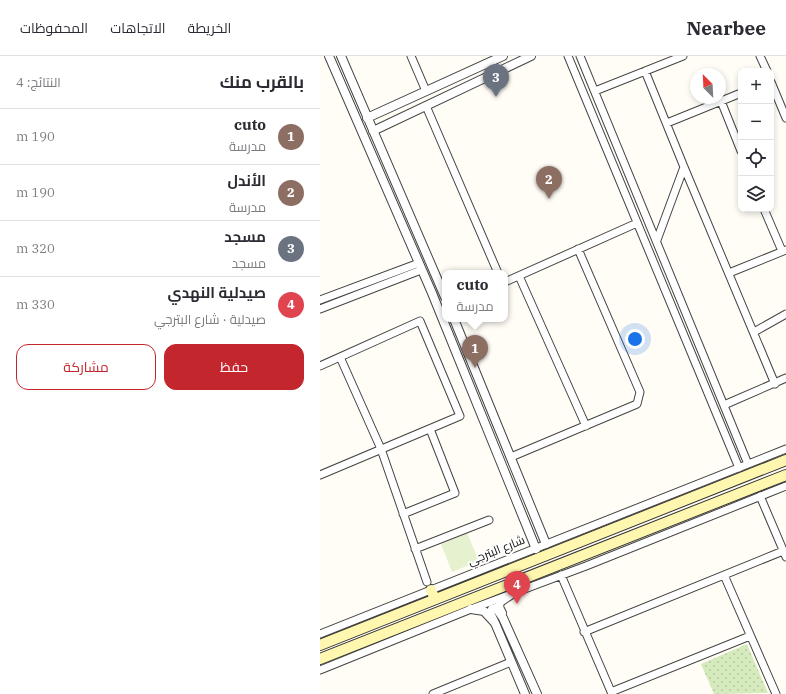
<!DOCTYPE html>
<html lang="ar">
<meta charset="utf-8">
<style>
:root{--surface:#fff;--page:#f2f2f3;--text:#2b2b33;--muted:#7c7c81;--line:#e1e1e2;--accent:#c4262e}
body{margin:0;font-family:"IBM Plex Serif",Cairo,serif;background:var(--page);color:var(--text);direction:rtl}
.controls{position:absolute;right:12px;top:12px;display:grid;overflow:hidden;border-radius:8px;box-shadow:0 2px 6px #0003}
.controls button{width:36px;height:36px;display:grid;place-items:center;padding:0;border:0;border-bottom:1px solid var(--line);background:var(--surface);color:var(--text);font:20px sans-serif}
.compass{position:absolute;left:370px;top:12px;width:36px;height:36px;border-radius:50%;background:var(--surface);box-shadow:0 2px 6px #0003;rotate:336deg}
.you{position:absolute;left:315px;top:283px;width:14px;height:14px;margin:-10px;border:3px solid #fff;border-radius:50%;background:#1a73e8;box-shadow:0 0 0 6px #1a73e833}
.badge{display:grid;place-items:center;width:26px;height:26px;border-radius:50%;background:var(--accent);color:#fff;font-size:13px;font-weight:700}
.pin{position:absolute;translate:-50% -33px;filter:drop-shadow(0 1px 2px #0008)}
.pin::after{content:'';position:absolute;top:21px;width:14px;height:12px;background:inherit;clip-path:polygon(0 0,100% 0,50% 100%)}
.popup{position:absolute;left:122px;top:214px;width:66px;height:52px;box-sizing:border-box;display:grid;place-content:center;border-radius:8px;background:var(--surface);filter:drop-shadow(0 1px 3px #0005);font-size:13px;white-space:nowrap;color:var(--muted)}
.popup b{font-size:15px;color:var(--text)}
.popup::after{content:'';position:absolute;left:50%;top:100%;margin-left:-8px;border:8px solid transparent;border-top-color:var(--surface)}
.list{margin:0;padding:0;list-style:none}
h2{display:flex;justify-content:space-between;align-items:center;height:52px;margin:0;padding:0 16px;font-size:17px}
h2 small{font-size:13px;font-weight:400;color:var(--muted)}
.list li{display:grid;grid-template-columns:26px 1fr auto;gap:12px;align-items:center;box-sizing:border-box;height:56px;padding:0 16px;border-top:1px solid var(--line)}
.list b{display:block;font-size:15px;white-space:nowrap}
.list p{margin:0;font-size:13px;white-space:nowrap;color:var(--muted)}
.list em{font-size:13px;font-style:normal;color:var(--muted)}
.actions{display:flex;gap:8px;padding:12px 16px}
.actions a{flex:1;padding:9px 0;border:1px solid var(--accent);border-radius:12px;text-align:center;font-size:14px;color:var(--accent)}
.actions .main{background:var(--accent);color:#fff}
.icon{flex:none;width:22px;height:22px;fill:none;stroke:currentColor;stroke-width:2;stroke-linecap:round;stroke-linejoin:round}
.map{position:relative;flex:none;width:466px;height:638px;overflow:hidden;direction:ltr}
header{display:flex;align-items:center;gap:24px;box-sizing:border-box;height:56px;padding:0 20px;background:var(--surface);border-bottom:1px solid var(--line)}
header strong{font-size:19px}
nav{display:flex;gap:22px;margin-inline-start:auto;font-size:14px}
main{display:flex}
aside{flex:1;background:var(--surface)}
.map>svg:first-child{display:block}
.park{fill:url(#park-dots)}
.pitch{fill:#e6f2cf}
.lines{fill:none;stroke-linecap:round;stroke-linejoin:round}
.minor-casing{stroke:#444;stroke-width:9}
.tertiary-casing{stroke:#444;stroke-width:10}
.secondary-casing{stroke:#333;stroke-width:12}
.minor{stroke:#fff;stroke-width:7}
.tertiary{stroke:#fff;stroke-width:8}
.secondary{stroke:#fff6b0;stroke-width:10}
.labels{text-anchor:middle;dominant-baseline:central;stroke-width:4;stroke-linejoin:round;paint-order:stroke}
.street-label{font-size:12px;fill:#111;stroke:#fff}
</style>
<header>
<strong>Nearbee</strong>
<nav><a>الخريطة</a><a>الاتجاهات</a><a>المحفوظات</a></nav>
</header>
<main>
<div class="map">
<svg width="466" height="638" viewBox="0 0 466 638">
<defs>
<pattern id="park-dots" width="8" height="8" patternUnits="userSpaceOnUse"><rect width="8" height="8" fill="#d5ebbd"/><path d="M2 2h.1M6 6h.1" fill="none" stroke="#b6c8a1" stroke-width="1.8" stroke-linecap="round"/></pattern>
</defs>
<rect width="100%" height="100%" fill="#fffdf5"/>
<path class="park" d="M 427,588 L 448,637 L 394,638 L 381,608 Z"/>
<path class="pitch" d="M 147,477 L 159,505 L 132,516 L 121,488 Z"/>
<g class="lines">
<g class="minor-casing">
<path id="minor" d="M 91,0 L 106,35
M 248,0 L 419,412
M 260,0 L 428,408
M 440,0 L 447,15
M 325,15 L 364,111 L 455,328
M 451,26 L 466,62
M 275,35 L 363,0
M 401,45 L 421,95
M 106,50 L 178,217
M 347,67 L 421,37
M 444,153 L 462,195
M 337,184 L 364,111
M 409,217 L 466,194
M 199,220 L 266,370
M 185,226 L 317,167
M 0,244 L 99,207
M 0,253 L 101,214
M 434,276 L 466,258
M 20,301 L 61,393 L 107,526
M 0,310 L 100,265 L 140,360 L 0,419
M 404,349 L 466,322
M 191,401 L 317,348 L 320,336 L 258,193
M 440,440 L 466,501
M 83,458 L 135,437 L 110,373
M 95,493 L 169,464
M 241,519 L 292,638
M 404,519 L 456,638
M 264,576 L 463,495
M 0,578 L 466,393
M 0,614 L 151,553 L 266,510 L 466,430
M 291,636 L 430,580
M 113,638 L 191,606"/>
</g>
<g class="tertiary-casing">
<path id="tertiary" d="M 9,0 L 112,237 L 216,493
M 21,0 L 125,241
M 47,62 L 183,0
M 53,75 L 211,0
M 134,263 L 226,488
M 151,553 L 164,555 L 175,567 L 205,638
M 182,557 L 179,551 L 180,546 L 195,536
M 175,567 L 170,557 L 172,553 L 176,552 L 183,562 L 217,638"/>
</g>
<g class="secondary-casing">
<path id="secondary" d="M 111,534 L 115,543
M 0,589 L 466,404
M 0,603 L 466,419"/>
</g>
<use href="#minor" class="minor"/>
<use href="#tertiary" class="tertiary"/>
<use href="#secondary" class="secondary"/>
</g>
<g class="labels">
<g class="street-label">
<text transform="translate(176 494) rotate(-22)">شارع البترجي</text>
</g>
</g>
</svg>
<div class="controls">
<button>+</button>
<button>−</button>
<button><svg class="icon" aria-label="locate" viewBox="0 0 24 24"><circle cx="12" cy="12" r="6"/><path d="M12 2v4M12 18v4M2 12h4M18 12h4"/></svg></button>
<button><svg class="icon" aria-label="layers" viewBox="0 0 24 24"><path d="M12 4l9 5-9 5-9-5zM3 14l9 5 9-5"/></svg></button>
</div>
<svg class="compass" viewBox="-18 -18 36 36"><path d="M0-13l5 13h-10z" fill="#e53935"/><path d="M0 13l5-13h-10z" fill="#7c7c81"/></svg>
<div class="you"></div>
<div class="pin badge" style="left:155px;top:312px;background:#8d6e63">1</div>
<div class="popup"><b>cuto</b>مدرسة</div>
<div class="pin badge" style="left:229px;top:143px;background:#8d6e63">2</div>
<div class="pin badge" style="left:176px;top:41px;background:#6b7280">3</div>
<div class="pin badge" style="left:197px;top:548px;background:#e0444e">4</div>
</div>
<aside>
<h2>بالقرب منك<small>النتائج: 4</small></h2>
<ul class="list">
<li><span class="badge" style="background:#8d6e63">1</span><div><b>cuto</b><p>مدرسة</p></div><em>190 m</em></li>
<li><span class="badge" style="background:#8d6e63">2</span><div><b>الأندل</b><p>مدرسة</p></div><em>190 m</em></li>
<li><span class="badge" style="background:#6b7280">3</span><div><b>مسجد</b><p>مسجد</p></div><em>320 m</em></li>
<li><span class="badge" style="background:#e0444e">4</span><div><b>صيدلية النهدي</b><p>صيدلية · شارع البترجي</p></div><em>330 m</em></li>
</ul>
<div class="actions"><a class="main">حفظ</a><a>مشاركة</a></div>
</aside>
</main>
